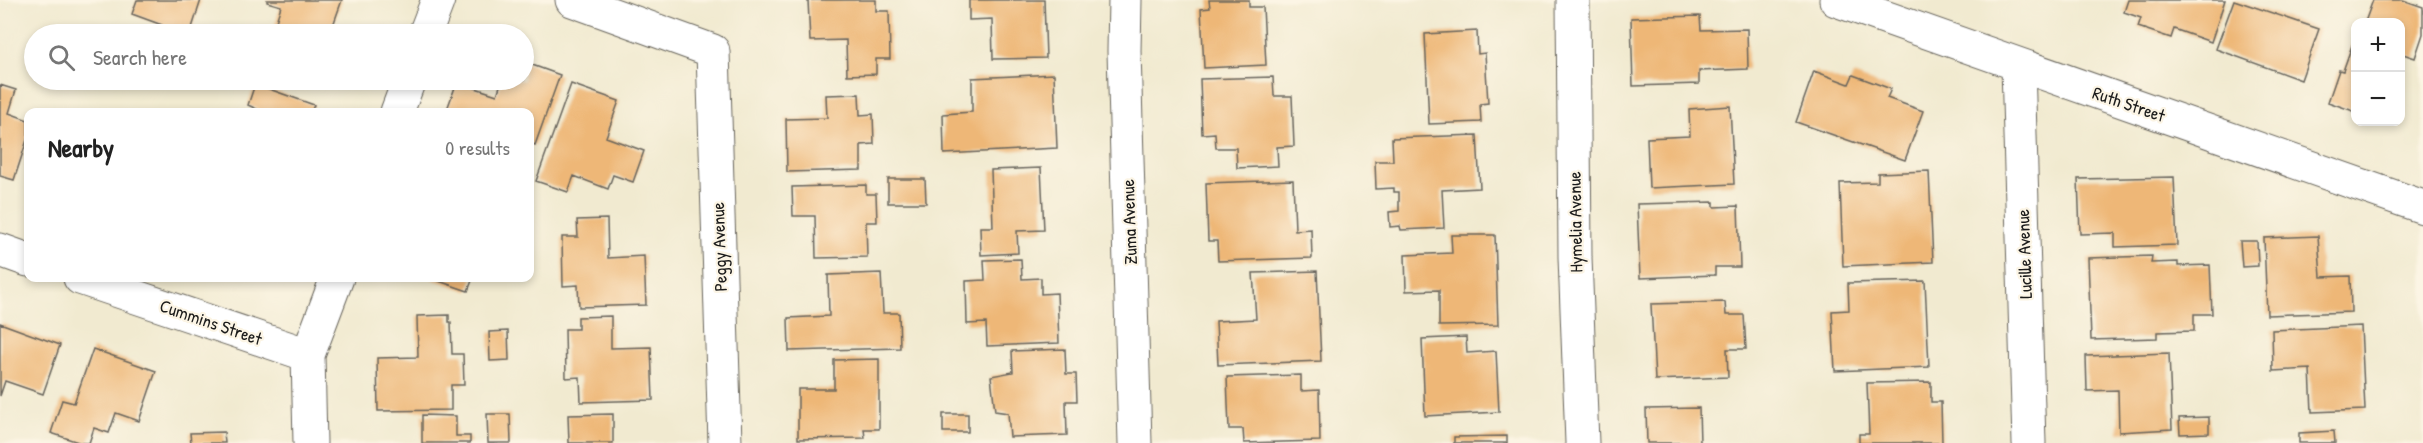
<!DOCTYPE html>
<meta charset="utf-8">
<style>
:root{--surface:#fff;--page:#f2f2f2;--text:#222;--muted:#767676;--line:#e0e0e0}
body{margin:0;font-family:"Patrick Hand",sans-serif;background:var(--page);color:var(--text)}
.controls{position:absolute;right:18px;top:18px;display:grid;overflow:hidden;border-radius:12px;box-shadow:0 3px 9px #0003}
.controls button{width:54px;height:54px;display:grid;place-items:center;padding:0;border:0;border-bottom:2px solid var(--line);background:var(--surface);color:var(--text);font:30px sans-serif}
.list{margin:0;padding:0;list-style:none}
h2{display:flex;justify-content:space-between;align-items:center;height:78px;margin:0;padding:0 24px;font-size:26px}
h2 small{font-size:20px;font-weight:400;color:var(--muted)}
.icon{flex:none;width:33px;height:33px;fill:none;stroke:currentColor;stroke-width:2;stroke-linecap:round;stroke-linejoin:round}
.map{position:relative;flex:none;width:2423px;height:443px;overflow:hidden}
.search{position:absolute;background:var(--surface);box-shadow:0 3px 9px #0003;left:24px;top:24px;width:510px;height:66px;display:flex;align-items:center;gap:15px;box-sizing:border-box;padding:0 21px;border-radius:33px;color:var(--muted);font-size:22px}
.panel{position:absolute;background:var(--surface);box-shadow:0 3px 9px #0003;left:24px;top:108px;width:510px;height:174px;border-radius:12px}
.map>svg:first-child{display:block}
.building{fill:#eeb777}
.lines{fill:none;stroke-linecap:round;stroke-linejoin:round}
.street-casing{stroke:#67645b;stroke-width:35}
.street{stroke:#fff;stroke-width:33}
.labels{text-anchor:middle;dominant-baseline:central;stroke-width:4.5;stroke-linejoin:round;paint-order:stroke}
.street-label{font-size:18px;fill:#1c1c1c;stroke:#fcf5e5}
</style>
<div class="map">
<svg width="2423" height="443" viewBox="0 0 2423 443">
<rect width="100%" height="100%" fill="#fcf5e5"/>
<filter id="ink" filterUnits="userSpaceOnUse"><feTurbulence type="fractalNoise" baseFrequency=".0167" numOctaves="2"/><feDisplacementMap in="SourceGraphic" scale="12" xChannelSelector="R" yChannelSelector="G"/><feConvolveMatrix kernelMatrix="1 2 1 2 8 2 1 2 1" color-interpolation-filters="sRGB"/></filter>
<filter id="wash" filterUnits="userSpaceOnUse"><feTurbulence type="fractalNoise" baseFrequency=".008" numOctaves="4" result="noise"/><feDisplacementMap in="SourceGraphic" scale="24" xChannelSelector="R" yChannelSelector="G"/><feGaussianBlur stdDeviation="1.35" result="paint"/><feColorMatrix in="noise" values="0 0 0 0 0 0 0 0 0 0 0 0 0 0 0 0 0 1.4 0 .05"/><feComposite in="paint" operator="in"/></filter>
<g filter="url(#wash)">
<rect width="100%" height="100%" fill="#f1ead0"/>
<g id="blocks">
<path class="building" d="M 137,0 L 201,0 L 190,34 L 180,34 L 161,28 L 162,25 L 132,14 Z
M 267,0 L 342,0 L 330,34 L 272,34 L 281,6 L 267,2 Z
M 808,0 L 876,0 L 876,11 L 889,11 L 890,59 L 876,59 L 876,74 L 847,75 L 846,40 L 810,41 Z
M 969,0 L 1044,0 L 1046,58 L 993,59 L 992,19 L 969,20 Z
M 1209,0 L 1249,0 L 1249,7 L 1263,7 L 1266,65 L 1204,68 L 1201,9 L 1210,8 Z
M 2128,0 L 2225,0 L 2211,42 L 2174,29 L 2171,38 L 2138,27 L 2141,18 L 2124,12 Z
M 2234,0 L 2319,29 L 2301,80 L 2216,49 Z
M 2373,0 L 2403,0 L 2423,7 L 2423,34 L 2415,58 L 2400,53 L 2400,22 L 2365,22 Z
M 1700,16 L 1701,30 L 1747,29 L 1748,69 L 1699,71 L 1699,84 L 1633,86 L 1631,18 Z
M 1477,31 L 1478,54 L 1485,53 L 1488,103 L 1480,104 L 1481,122 L 1429,124 L 1425,34 Z
M 2355,37 L 2356,37 L 2356,112 L 2328,102 L 2339,70 L 2343,71 Z
M 524,62 L 560,75 L 535,145 L 530,143 L 530,112 L 446,112 L 457,82 L 497,95 L 502,80 L 524,80 Z
M 1814,71 L 1849,84 L 1853,75 L 1891,89 L 1887,98 L 1923,111 L 1905,160 L 1796,122 Z
M 1054,74 L 1057,148 L 944,154 L 943,114 L 972,112 L 972,78 Z
M 1273,77 L 1274,96 L 1292,96 L 1294,146 L 1277,147 L 1278,166 L 1237,168 L 1236,148 L 1216,148 L 1215,133 L 1202,134 L 1200,79 Z
M 255,84 L 314,105 L 311,112 L 258,112 L 259,110 L 248,105 Z
M 571,84 L 619,101 L 606,137 L 644,151 L 633,182 L 613,175 L 608,189 L 574,176 L 568,192 L 536,181 Z
M 0,85 L 16,90 L 9,113 L 28,120 L 28,137 L 14,180 L 0,176 Z
M 859,94 L 860,115 L 873,114 L 874,144 L 861,145 L 861,170 L 787,172 L 786,119 L 827,118 L 826,95 Z
M 1730,106 L 1734,184 L 1649,188 L 1647,138 L 1690,136 L 1689,109 Z
M 1477,135 L 1480,188 L 1442,190 L 1444,228 L 1401,230 L 1400,226 L 1390,227 L 1389,212 L 1399,211 L 1399,192 L 1394,192 L 1394,188 L 1376,189 L 1375,161 L 1393,161 L 1392,138 Z
M 1041,168 L 1044,230 L 1017,231 L 1018,253 L 981,255 L 980,227 L 993,227 L 991,170 Z
M 1929,171 L 1933,262 L 1843,266 L 1840,183 L 1878,182 L 1878,173 Z
M 2174,177 L 2177,245 L 2115,247 L 2115,233 L 2080,234 L 2078,179 Z
M 888,179 L 925,179 L 926,203 L 888,203 Z
M 1293,180 L 1295,230 L 1311,229 L 1312,258 L 1218,261 L 1217,241 L 1208,241 L 1206,183 Z
M 866,185 L 866,194 L 876,194 L 877,222 L 866,222 L 867,257 L 816,258 L 815,216 L 793,216 L 792,187 Z
M 1714,202 L 1714,207 L 1738,206 L 1740,267 L 1715,267 L 1715,275 L 1640,278 L 1637,204 Z
M 607,219 L 608,258 L 644,256 L 646,305 L 579,307 L 578,285 L 563,286 L 562,237 L 578,237 L 577,220 Z
M 1451,235 L 1495,235 L 1498,325 L 1439,326 L 1439,290 L 1406,291 L 1405,255 L 1452,253 Z
M 2318,236 L 2321,277 L 2350,276 L 2351,312 L 2267,315 L 2264,238 Z
M 2240,241 L 2257,241 L 2258,266 L 2242,267 Z
M 2152,256 L 2151,263 L 2178,262 L 2178,266 L 2210,265 L 2212,314 L 2194,314 L 2194,331 L 2157,332 L 2157,338 L 2091,340 L 2088,258 Z
M 1021,259 L 1022,279 L 1041,278 L 1041,294 L 1057,293 L 1059,343 L 987,346 L 986,323 L 967,324 L 966,281 L 985,280 L 984,260 Z
M 1317,271 L 1321,361 L 1218,365 L 1216,321 L 1256,319 L 1253,273 Z
M 881,273 L 883,313 L 899,313 L 900,348 L 789,351 L 788,318 L 829,316 L 828,275 Z
M 430,278 L 473,278 L 468,291 Z
M 1925,281 L 1929,367 L 1835,371 L 1832,311 L 1849,310 L 1848,283 Z
M 1725,302 L 1726,315 L 1744,315 L 1746,349 L 1727,349 L 1728,377 L 1655,380 L 1651,304 Z
M 449,315 L 449,322 L 451,322 L 452,354 L 463,354 L 464,385 L 451,385 L 451,410 L 378,411 L 377,358 L 418,357 L 417,316 Z
M 611,316 L 611,348 L 651,347 L 653,400 L 581,402 L 580,377 L 566,378 L 565,329 L 578,329 L 578,317 Z
M 0,323 L 60,345 L 43,394 L 5,381 L 0,396 Z
M 2361,326 L 2365,410 L 2312,412 L 2310,369 L 2273,371 L 2272,330 Z
M 508,331 L 509,360 L 490,361 L 489,332 Z
M 1466,337 L 1467,353 L 1496,351 L 1499,412 L 1425,416 L 1422,339 Z
M 93,349 L 156,371 L 139,421 L 116,413 L 109,433 L 94,428 L 89,443 L 81,443 L 51,433 L 62,400 L 74,403 Z
M 1065,349 L 1066,374 L 1076,374 L 1077,401 L 1066,401 L 1067,435 L 1010,437 L 1008,413 L 995,411 L 991,376 L 1013,372 L 1012,351 Z
M 2169,353 L 2172,429 L 2119,432 L 2118,390 L 2087,391 L 2086,356 Z
M 879,359 L 879,429 L 864,429 L 865,438 L 798,439 L 798,389 L 834,389 L 834,360 Z
M 1301,375 L 1301,391 L 1319,390 L 1320,441 L 1244,443 L 1243,429 L 1229,429 L 1227,377 Z
M 1931,382 L 1931,402 L 1941,402 L 1942,443 L 1859,443 L 1859,434 L 1869,434 L 1867,383 Z
M 1699,408 L 1700,443 L 1647,443 L 1646,409 Z
M 487,414 L 510,414 L 511,443 L 488,443 Z
M 613,414 L 613,443 L 569,443 L 568,415 Z
M 943,414 L 968,414 L 968,432 L 943,432 Z
M 422,415 L 456,416 L 456,436 L 470,436 L 470,443 L 422,443 Z
M 2209,417 L 2209,433 L 2180,434 L 2179,418 Z
M 2334,431 L 2335,443 L 2299,443 L 2299,433 Z
M 224,432 L 225,443 L 191,443 L 190,433 Z
M 1507,436 L 1507,443 L 1454,443 L 1454,437 Z"/>
</g>
</g>
<g filter="url(#ink)">
<use href="#blocks" fill-opacity="0" stroke="#67645b" stroke-width="1.5"/>
<g class="lines">
<g class="street-casing">
<path id="street" d="M 572,0 L 713,51 L 725,443
M 1125,0 L 1124,51 L 1135,443
M 1573,0 L 1575,257 L 1582,443
M 1836,0 L 2423,207
M 425,34 L 438,0
M 2018,66 L 2029,443
M 397,112 L 409,80
M 0,250 L 28,260
M 80,278 L 308,355
M 310,443 L 308,355 L 337,278"/>
</g>
<use href="#street" class="street"/>
</g>
</g>
<g class="labels">
<g class="street-label">
<text transform="translate(2129 104) rotate(19)">Ruth Street</text>
<text transform="translate(1129 222) rotate(-92)">Zuma Avenue</text>
<text transform="translate(1575 222) rotate(-91)">Hymelia Avenue</text>
<text transform="translate(719 247) rotate(-92)">Peggy Avenue</text>
<text transform="translate(2024 254) rotate(-92)">Lucille Avenue</text>
<text transform="translate(211 322) rotate(19)">Cummins Street</text>
</g>
</g>
</svg>
<div class="controls">
<button>+</button>
<button>−</button>
</div>
<div class="search"><svg class="icon" aria-label="search" viewBox="0 0 24 24"><circle cx="10" cy="10" r="6"/><path d="M15 15l6 6"/></svg>Search here</div>
<section class="panel">
<h2>Nearby<small>0 results</small></h2>
<ul class="list">
</ul>
</section>
</div>
